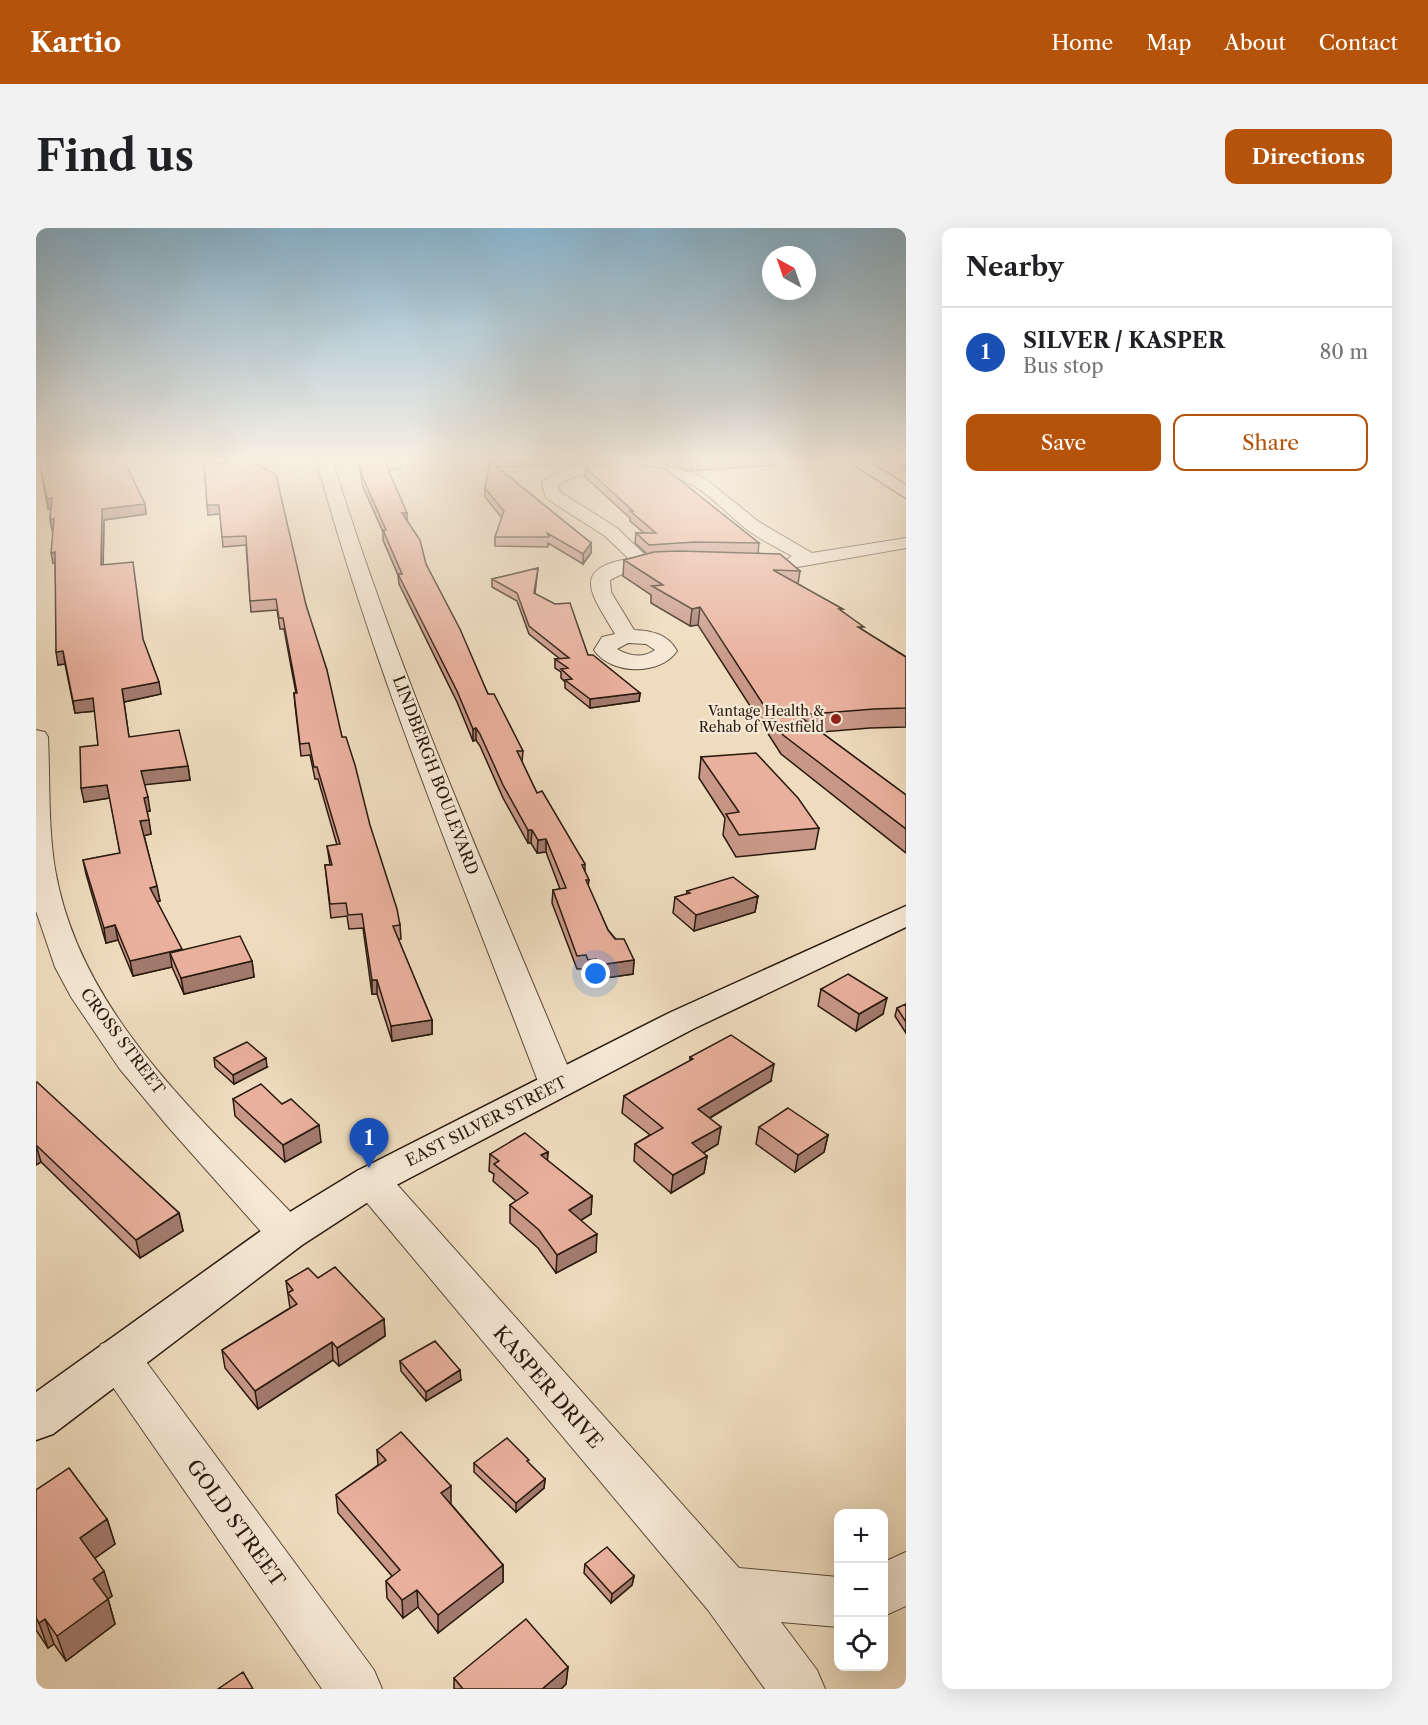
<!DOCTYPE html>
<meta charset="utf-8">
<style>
:root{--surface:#fff;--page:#f2f2f2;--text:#202124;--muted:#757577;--line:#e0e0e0;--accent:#b45309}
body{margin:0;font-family:"Libre Caslon Text",serif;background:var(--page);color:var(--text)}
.controls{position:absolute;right:18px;bottom:18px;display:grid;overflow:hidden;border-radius:12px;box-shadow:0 6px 24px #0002}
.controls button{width:54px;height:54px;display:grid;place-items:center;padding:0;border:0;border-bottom:2px solid var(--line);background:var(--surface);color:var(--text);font:30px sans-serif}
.compass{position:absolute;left:726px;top:18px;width:54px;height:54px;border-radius:50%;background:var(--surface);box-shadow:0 6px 24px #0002;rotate:320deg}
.you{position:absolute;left:560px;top:746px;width:21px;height:21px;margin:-15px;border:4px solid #fff;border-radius:50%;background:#1a73e8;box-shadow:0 0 0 9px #1a73e833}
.badge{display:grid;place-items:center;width:39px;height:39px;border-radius:50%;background:var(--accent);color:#fff;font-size:20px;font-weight:700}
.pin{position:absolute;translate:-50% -50px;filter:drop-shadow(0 2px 3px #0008)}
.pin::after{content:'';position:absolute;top:32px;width:21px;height:18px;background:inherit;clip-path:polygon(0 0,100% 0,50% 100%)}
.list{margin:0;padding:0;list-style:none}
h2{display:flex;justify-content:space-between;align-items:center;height:78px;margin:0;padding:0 24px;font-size:26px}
h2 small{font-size:20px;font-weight:400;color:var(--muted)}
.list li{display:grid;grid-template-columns:39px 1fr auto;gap:18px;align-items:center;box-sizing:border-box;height:90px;padding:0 24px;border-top:2px solid var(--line)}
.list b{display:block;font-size:22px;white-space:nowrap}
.list p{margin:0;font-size:20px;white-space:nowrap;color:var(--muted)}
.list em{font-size:20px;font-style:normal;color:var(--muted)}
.actions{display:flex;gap:12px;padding:18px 24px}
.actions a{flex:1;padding:14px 0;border:2px solid var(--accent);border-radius:12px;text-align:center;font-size:21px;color:var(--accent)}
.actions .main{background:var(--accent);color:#fff}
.icon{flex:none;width:33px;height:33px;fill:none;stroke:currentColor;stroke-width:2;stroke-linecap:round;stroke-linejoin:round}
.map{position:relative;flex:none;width:870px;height:1461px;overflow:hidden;border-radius:12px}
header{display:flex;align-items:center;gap:36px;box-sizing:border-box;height:84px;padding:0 30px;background:var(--accent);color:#fff}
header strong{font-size:28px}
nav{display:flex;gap:33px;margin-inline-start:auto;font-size:21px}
.intro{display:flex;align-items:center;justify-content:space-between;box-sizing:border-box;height:144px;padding:0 36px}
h1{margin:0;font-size:42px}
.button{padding:15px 27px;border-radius:12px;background:var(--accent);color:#fff;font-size:21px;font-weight:700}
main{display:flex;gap:36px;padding:0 36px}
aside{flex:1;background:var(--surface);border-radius:12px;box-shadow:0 6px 24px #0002}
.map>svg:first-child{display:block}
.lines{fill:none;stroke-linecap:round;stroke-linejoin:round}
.street-casing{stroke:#5a4a3a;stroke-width:2}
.secondary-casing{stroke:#291a0e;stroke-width:3}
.street{fill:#f5e8d5;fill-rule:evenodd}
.secondary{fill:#f5e8d5;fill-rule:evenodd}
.wall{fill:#c89787;stroke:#291a0e;stroke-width:1.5}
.shaded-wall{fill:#a37b6e;stroke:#291a0e;stroke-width:1.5}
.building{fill:#e9b09d;stroke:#291a0e;stroke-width:1.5}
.poi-dot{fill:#8f2418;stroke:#f5e8d5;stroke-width:2}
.labels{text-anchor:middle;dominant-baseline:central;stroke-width:4.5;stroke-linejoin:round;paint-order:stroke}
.far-poi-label{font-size:14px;fill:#291a0e;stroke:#f5e8d5;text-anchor:end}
.street-label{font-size:16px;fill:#291a0e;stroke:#f5e8d5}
.near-street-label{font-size:20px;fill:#291a0e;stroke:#f5e8d5}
</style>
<header>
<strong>Kartio</strong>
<nav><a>Home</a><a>Map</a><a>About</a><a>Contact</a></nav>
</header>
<div class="intro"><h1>Find us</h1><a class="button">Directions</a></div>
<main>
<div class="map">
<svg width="870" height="1461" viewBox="0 0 870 1461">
<rect width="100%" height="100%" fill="#efdcbe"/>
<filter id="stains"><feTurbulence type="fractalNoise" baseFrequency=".00333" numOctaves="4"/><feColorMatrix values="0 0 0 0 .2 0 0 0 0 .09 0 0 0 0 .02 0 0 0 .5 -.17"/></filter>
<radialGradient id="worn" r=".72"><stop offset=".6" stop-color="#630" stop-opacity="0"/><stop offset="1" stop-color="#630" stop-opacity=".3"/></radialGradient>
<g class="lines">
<g class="street-casing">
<path id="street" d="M 281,234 L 297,234 C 362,446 454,651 539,856 L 534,864 L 521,868 L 508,864 L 503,856 C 425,651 339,446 281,234 Z
M 566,234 L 608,234 L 644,241 L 668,250 L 723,294 L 776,325 L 870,310 L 870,320 L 756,340 L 747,334 L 756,328 C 740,319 723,311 709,300 C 691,286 675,267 655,256 C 622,238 554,236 522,257 L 524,264 L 581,300 L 611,329 L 622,327 L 631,333 L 629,337 L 592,343 L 574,352 L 575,364 L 598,402 C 616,403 632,406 641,423 C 624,448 575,447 558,422 L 566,409 L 579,406 C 559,371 531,340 593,331 L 569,308 L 510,270 L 506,255 L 523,242 ZM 592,415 L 610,416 L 619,422 C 606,431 593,428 581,421 Z
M 0,502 L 9,504 L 12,509 C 14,553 12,598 19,641 C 44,788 168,892 265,995 L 271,1006 L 265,1017 L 251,1021 L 237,1017 L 133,900 L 83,840 L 35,769 L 19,739 L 0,683 Z
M 335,939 L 349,943 L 703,1340 L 802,1349 L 802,1399 L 745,1394 L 781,1442 L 789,1461 L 729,1461 L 672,1382 L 321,963 L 316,953 L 321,943 Z
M 81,1111 L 97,1116 L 338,1442 L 346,1461 L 286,1461 L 65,1142 L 59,1129 L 65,1116 Z
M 870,1324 L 870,1378 L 848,1388 L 848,1334 Z"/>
</g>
<g class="secondary-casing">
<path id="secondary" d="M 814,234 L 833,234 L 870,257 L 870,270 Z
M 870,678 L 870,699 L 657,801 L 349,963 L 266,1017 L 17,1206 L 0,1212 L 0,1164 L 236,995 L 321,943 L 633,785 Z"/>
</g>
<use href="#street" class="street"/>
<use href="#secondary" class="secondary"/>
</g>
<path class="wall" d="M 322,234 L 364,234 L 364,241 L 352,242 L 371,293 L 390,336 L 452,466 L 487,523 L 486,534 L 501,565 L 549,636 L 549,644 L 553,652 L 552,658 L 572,702 L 598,732 L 597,746 L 562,751 L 559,745 L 551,746 L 549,741 L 541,741 L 516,675 L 517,662 L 524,661 L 510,624 L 501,625 L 495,615 L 492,615 L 467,570 L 444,518 L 440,512 L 437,513 L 421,474 L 363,356 L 362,347 L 347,312 L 347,304 L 327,259 Z
M 454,234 L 565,234 L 461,239 L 555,315 L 555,325 L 547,336 L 512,315 L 512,319 L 459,318 L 459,309 L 466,290 L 449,269 L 449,260 Z
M 617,234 L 739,234 L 739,237 L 655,243 Z
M 861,234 L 870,234 L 870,240 Z
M 168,236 L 270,377 L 306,509 L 364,697 L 365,711 L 362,711 L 396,792 L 396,806 L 356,813 L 341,766 L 336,766 L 327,700 L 313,701 L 311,688 L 295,690 L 289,637 L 294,637 L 291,618 L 301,617 L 282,551 L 279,551 L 274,527 L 265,528 L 259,477 L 258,465 L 260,465 L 248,401 L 244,401 L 241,382 L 215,384 L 210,317 L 187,319 L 184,286 L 172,287 Z
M 4,237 L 82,238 L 109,276 L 110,286 L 68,292 L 67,337 L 107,412 L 125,466 L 88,474 L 93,509 L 152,538 L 154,552 L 108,556 L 114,583 L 111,583 L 115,606 L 108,607 L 124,673 L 121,674 L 146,722 L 216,733 L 218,749 L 148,766 L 136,739 L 97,748 L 82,712 L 70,715 L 50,646 L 47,632 L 84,625 L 74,570 L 48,574 L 62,517 L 59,483 L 39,485 L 29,436 L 22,437 L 19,335 L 17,335 L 17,301 L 16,302 L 14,291 L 15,281 L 12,281 Z
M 550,240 L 723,315 L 722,325 L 764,343 L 762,356 L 807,384 L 828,403 L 870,429 L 870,499 L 834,500 L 785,504 L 870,567 L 870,625 L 745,526 L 662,397 L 654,398 L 615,375 L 615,367 L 587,348 L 588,332 L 611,326 L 599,315 L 600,305 L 608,305 L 594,293 L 594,290 L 549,249 Z
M 502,340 L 499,366 L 552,427 L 604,465 L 603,473 L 554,480 L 529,460 L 529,454 L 525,450 L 525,444 L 519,440 L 519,431 L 524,431 L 493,406 L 481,373 L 456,359 L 456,351 Z
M 665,529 L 783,600 L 779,621 L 700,629 L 687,607 L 689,590 L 663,550 Z
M 651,663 L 722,668 L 719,684 L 658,703 L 637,685 L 639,669 L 651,666 Z
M 785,761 L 847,786 L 820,803 L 782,778 Z
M 870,776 L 870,805 L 859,788 L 861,780 Z
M 654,829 L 735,853 L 674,890 L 682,916 L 667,925 L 671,928 L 668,945 L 635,965 L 598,933 L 599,916 L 614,907 L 586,885 L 588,868 L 654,833 Z
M 178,830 L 231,839 L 198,856 L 179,839 Z
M 0,855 L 143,985 L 147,1003 L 104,1030 L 5,934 L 0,937 Z
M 197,871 L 285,914 L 249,934 L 199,888 Z
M 723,899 L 792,907 L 788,924 L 759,944 L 720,916 Z
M 512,924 L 511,932 L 556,968 L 555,986 L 545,992 L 560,1024 L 520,1045 L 502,1020 L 474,995 L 474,977 L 480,973 L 457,953 L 458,946 L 453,943 L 454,926 Z
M 282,1050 L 348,1091 L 349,1108 L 303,1138 L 297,1132 L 222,1181 L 189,1140 L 186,1122 L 254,1080 L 250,1053 Z
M 364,1133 L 425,1152 L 390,1173 L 365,1143 Z
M 341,1222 L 415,1276 L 467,1337 L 467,1354 L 402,1405 L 382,1379 L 367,1390 L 351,1370 L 350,1353 L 356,1348 L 302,1285 L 300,1267 L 342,1237 Z
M 438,1235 L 509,1251 L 508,1260 L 480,1284 L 438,1244 Z
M 0,1262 L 71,1291 L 79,1316 L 59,1330 L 76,1368 L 72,1371 L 79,1396 L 30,1433 L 18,1416 L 12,1420 L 0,1402 Z
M 549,1336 L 598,1348 L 596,1357 L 575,1375 L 548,1345 Z
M 532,1439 L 530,1456 L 525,1461 L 418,1461 L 418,1450 Z"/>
<path class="shaded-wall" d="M 656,234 L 739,234 L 739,237 L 655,243 Z
M 16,270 L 18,281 L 12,281 L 11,271 Z
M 109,276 L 110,286 L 68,292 L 67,349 L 65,337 L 66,281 Z
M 171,277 L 183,277 L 184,286 L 172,287 Z
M 366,285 L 371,285 L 371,294 Z
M 14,291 L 18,291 L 20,301 L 16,302 Z
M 555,315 L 555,325 L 547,336 L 547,326 Z
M 19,324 L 21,335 L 17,335 L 15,325 Z
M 664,379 L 662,397 L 654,398 L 656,381 Z
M 27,423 L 29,436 L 22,437 L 20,424 Z
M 123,454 L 125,466 L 88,474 L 86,461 Z
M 604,465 L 603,473 L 554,480 L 554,471 Z
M 57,470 L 60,483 L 39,485 L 37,473 Z
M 440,500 L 440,512 L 437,513 L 437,501 Z
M 152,538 L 154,552 L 107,557 L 105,543 Z
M 71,557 L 74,570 L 48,574 L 45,560 Z
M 112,569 L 114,583 L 110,584 L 108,570 Z
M 113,592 L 115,606 L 107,608 L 104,593 Z
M 492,602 L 496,602 L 495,615 L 492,615 Z
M 510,611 L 510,624 L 501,625 L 502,612 Z
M 121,658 L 124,673 L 116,675 L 114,660 Z
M 722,668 L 719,684 L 658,703 L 660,687 Z
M 79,697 L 82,712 L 70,715 L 68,700 Z
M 146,721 L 148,736 L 134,725 L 136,739 L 97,748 L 94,733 Z
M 598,732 L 597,746 L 562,751 L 563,737 Z
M 216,733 L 218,749 L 148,766 L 145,750 Z
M 336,752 L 341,752 L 341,766 L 336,766 Z
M 851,770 L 847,786 L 820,803 L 823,786 Z
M 396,792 L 396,806 L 356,813 L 355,798 Z
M 230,830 L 231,839 L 198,856 L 197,847 Z
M 738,836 L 735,853 L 660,898 L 662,881 Z
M 283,897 L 285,914 L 249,934 L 247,917 Z
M 685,899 L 682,916 L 654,933 L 656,915 Z
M 792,907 L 788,924 L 759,944 L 762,927 Z
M 0,917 L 5,934 L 0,937 Z
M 512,924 L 511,941 L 505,927 Z
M 671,928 L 668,945 L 635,965 L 637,947 Z
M 556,968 L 555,986 L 532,1000 L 533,982 Z
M 143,985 L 147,1003 L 104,1030 L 100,1012 Z
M 561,1006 L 560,1024 L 520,1045 L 521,1027 Z
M 348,1091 L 349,1108 L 303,1138 L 301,1120 Z
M 296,1114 L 297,1132 L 222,1181 L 219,1163 Z
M 424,1142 L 425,1152 L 390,1173 L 390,1164 Z
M 509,1251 L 508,1260 L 480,1284 L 480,1275 Z
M 415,1258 L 415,1276 L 406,1283 L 405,1265 Z
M 71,1291 L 79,1316 L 52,1335 L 44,1310 Z
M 467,1337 L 467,1354 L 402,1405 L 402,1387 Z
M 68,1343 L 76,1368 L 72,1371 L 79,1396 L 30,1433 L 21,1408 L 57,1351 Z
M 598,1348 L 596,1357 L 575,1375 L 576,1366 Z
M 381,1362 L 382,1379 L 367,1390 L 366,1372 Z
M 9,1391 L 18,1416 L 12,1420 L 3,1395 Z
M 532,1439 L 530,1456 L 525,1461 L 506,1461 Z"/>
<path class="building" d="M 21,234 L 81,234 L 81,238 L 90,237 L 109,276 L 66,281 L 65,337 L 97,334 L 107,411 L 123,454 L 86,461 L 93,509 L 143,502 L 152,538 L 105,543 L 112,569 L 108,570 L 113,592 L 104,593 L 121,658 L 114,660 L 146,721 L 94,733 L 79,697 L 68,700 L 47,632 L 84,625 L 71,557 L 45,560 L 44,519 L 62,517 L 57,470 L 37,473 L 27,423 L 20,424 L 19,324 L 15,325 L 18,291 L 14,291 L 16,270 L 11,271 L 4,237 L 21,236 Z
M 189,234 L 217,234 L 240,247 L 270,377 L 291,442 L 306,509 L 310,509 L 319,537 L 334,597 L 361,681 L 364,697 L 357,698 L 396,792 L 355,798 L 341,752 L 336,752 L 326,686 L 312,687 L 310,675 L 294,676 L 289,637 L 296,637 L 291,618 L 304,616 L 281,539 L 278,539 L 273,515 L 264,516 L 258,465 L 261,465 L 247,390 L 243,390 L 240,371 L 214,373 L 210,308 L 186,309 L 183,277 L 171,277 L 168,236 L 189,235 Z
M 323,234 L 349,234 L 371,285 L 366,285 L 384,312 L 390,336 L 424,401 L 452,466 L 458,466 L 487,523 L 481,523 L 501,565 L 506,563 L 549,636 L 546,637 L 553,652 L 550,652 L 572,702 L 579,711 L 588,711 L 598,732 L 563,737 L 560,731 L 552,732 L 550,727 L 541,728 L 517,662 L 530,660 L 510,611 L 502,612 L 496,602 L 492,602 L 467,557 L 444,506 L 440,500 L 437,501 L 421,463 L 362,346 L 366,346 L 347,302 L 350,302 L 327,250 Z
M 454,234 L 455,234 L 555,315 L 547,326 L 511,305 L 513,309 L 459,309 L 468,283 L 449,260 Z
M 570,236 L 605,236 L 630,241 L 723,315 L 659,314 L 613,317 L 600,305 L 620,305 L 594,283 L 597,283 L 550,240 Z
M 642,323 L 744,326 L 764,343 L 737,342 L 807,381 L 803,381 L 828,399 L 822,399 L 870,429 L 870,480 L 838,481 L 762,487 L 870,567 L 870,601 L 747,507 L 664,379 L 656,381 L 616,358 L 627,357 L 588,332 L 618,324 Z
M 502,340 L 498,365 L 519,376 L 534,375 L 552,427 L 557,427 L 604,465 L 554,471 L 529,452 L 536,451 L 525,441 L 532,440 L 519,431 L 533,430 L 493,398 L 481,365 L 456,351 Z
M 720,525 L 762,570 L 783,600 L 703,607 L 690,586 L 703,584 L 665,529 Z
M 697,649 L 722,668 L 660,687 L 639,669 L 654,665 L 651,663 Z
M 204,708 L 216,733 L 145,750 L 134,725 Z
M 812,746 L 851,770 L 823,786 L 785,761 Z
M 870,776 L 870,794 L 861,780 Z
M 695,807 L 738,836 L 662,881 L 685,899 L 656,915 L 671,928 L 637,947 L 599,916 L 627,900 L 588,868 L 657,831 L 654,829 Z
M 211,814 L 230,830 L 197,847 L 178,830 Z
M 1,854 L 143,985 L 100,1012 L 0,917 L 0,855 Z
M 225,856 L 246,876 L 255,871 L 283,897 L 247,917 L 197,871 Z
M 752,880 L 792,907 L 762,927 L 723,899 Z
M 489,905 L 512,924 L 505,927 L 556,968 L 533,982 L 561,1006 L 521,1027 L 503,1002 L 474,977 L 492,965 L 458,936 L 463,933 L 454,926 Z
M 299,1039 L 348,1091 L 301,1120 L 296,1114 L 219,1163 L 186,1122 L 261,1076 L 252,1065 L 257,1062 L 250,1053 L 272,1040 L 282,1050 Z
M 399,1113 L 424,1142 L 390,1164 L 364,1133 Z
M 365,1204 L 415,1258 L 405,1265 L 467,1337 L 402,1387 L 381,1362 L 366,1372 L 350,1353 L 364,1342 L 300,1267 L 350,1232 L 341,1222 Z
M 471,1210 L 493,1232 L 491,1233 L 509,1251 L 480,1275 L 438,1235 Z
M 33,1240 L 71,1291 L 44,1310 L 68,1343 L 57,1351 L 72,1371 L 21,1408 L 9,1391 L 3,1395 L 0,1390 L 0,1262 Z
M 571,1319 L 598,1348 L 576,1366 L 549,1336 Z
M 490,1391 L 532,1439 L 506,1461 L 427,1461 L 418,1450 Z
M 207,1444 L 217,1461 L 182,1461 Z"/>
<linearGradient id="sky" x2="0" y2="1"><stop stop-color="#89b7d3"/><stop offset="0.53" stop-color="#f8efe2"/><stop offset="1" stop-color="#f8efe2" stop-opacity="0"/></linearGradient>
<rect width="870" height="438" fill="url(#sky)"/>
<circle class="poi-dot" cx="800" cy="491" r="6"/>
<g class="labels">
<g class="far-poi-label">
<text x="788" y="483">Vantage Health &amp;<tspan x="788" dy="16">Rehab of Westfield</tspan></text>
</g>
<g class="street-label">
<text transform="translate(400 547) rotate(69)">LINDBERGH BOULEVARD</text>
<text transform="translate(87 813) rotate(53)">CROSS STREET</text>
<text transform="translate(450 893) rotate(-27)">EAST SILVER STREET</text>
</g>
<g class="near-street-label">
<text transform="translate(512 1159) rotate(49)">KASPER DRIVE</text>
<text transform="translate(200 1295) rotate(54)">GOLD STREET</text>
</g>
</g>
<rect width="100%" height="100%" filter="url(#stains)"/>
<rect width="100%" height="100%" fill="url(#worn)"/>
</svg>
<div class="controls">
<button>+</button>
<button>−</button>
<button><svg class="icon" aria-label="locate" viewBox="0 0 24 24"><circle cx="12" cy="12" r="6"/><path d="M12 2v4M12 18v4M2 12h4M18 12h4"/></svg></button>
</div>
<svg class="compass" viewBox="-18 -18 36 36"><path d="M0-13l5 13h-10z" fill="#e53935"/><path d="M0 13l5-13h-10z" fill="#757577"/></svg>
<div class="you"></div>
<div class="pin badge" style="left:333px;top:940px;background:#1a4fb4">1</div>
</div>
<aside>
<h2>Nearby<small></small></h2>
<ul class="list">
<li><span class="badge" style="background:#1a4fb4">1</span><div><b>SILVER / KASPER</b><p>Bus stop</p></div><em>80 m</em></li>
</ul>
<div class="actions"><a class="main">Save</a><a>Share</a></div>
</aside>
</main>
